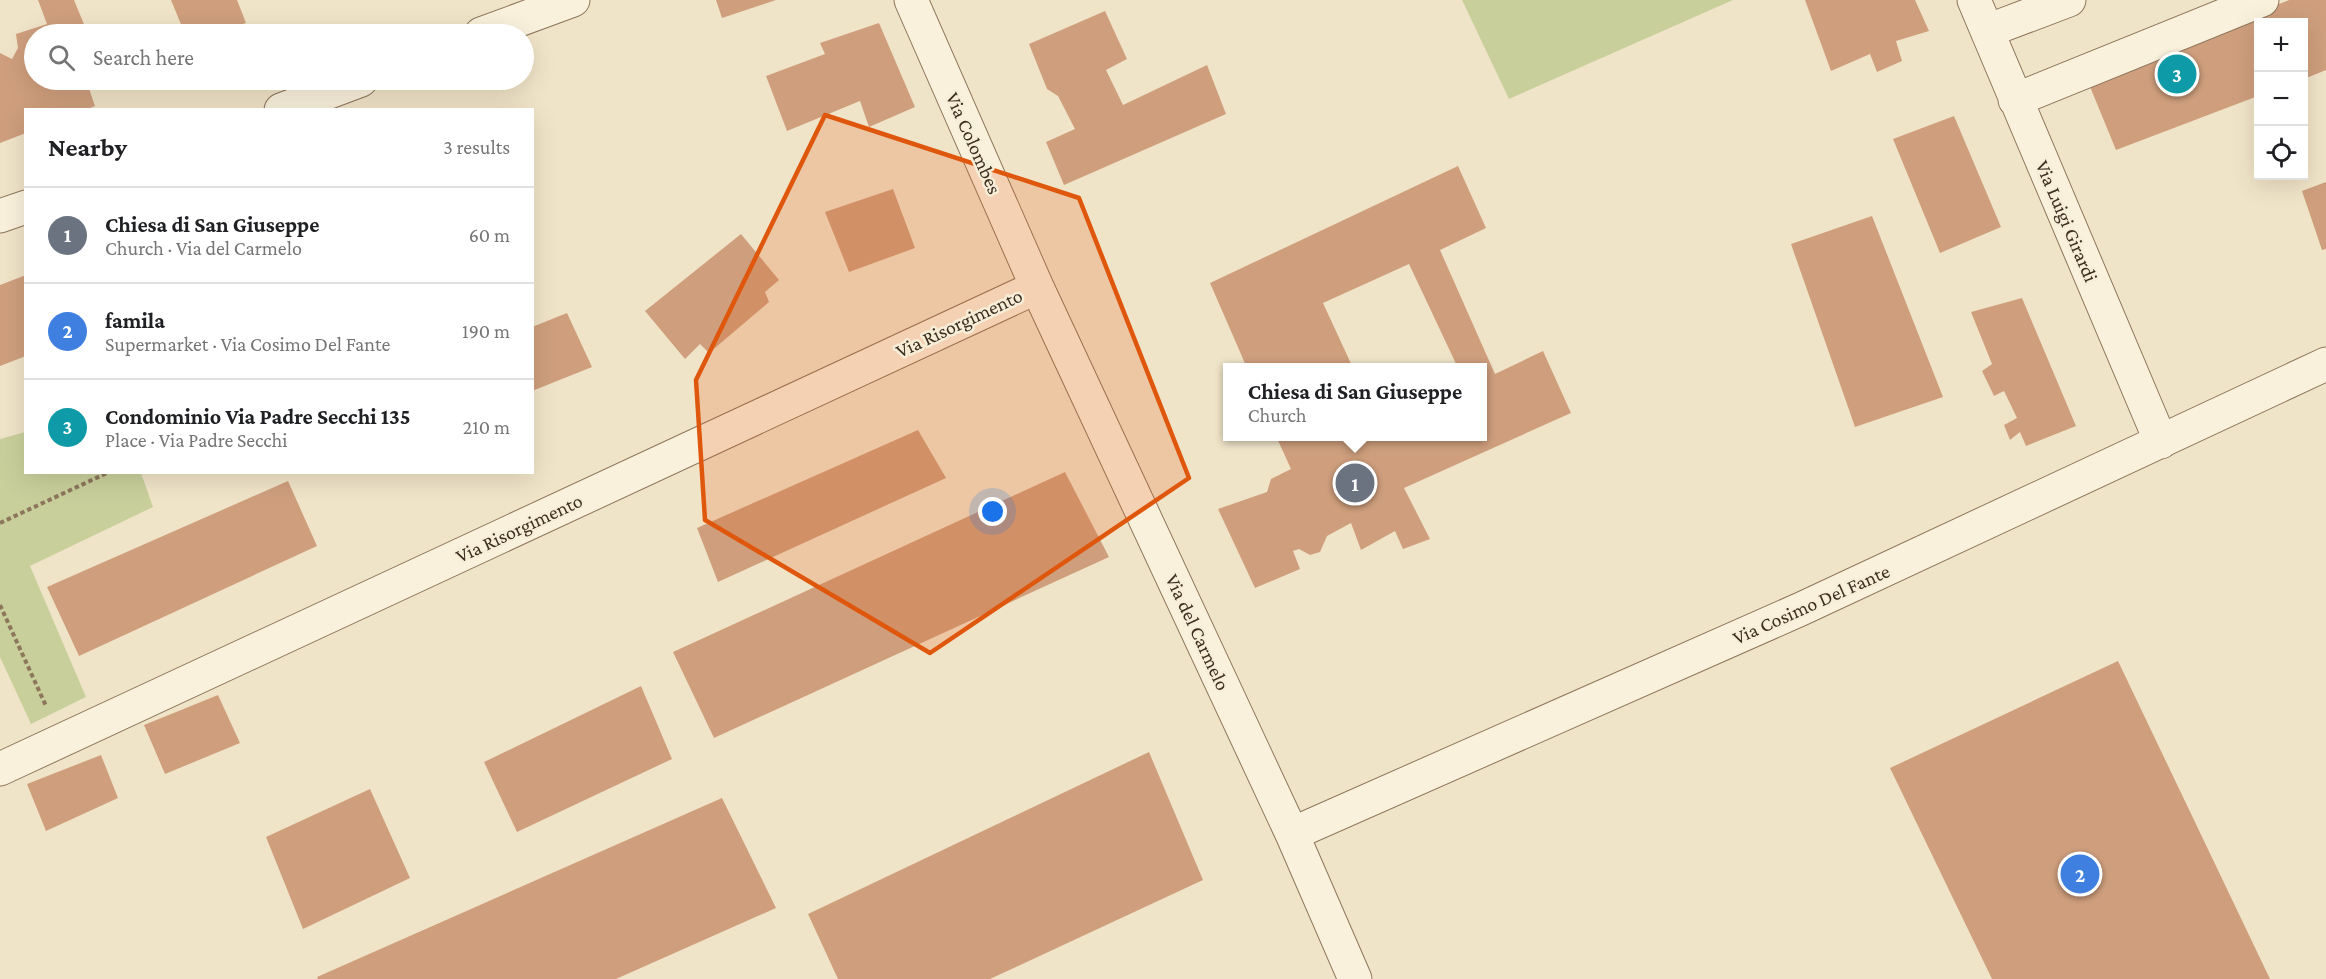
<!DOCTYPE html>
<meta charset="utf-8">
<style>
:root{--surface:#fff;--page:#f2f2f2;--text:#202124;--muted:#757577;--line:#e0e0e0;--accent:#9e2a2b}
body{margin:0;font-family:"Crimson Pro",serif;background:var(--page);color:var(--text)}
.controls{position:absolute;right:18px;top:18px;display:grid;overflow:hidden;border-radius:0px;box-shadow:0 6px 24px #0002}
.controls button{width:54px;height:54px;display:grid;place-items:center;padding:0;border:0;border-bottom:2px solid var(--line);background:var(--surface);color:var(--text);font:30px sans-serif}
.you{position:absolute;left:993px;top:512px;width:21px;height:21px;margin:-15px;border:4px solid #fff;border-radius:50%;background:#1a73e8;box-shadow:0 0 0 9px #1a73e833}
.badge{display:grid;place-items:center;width:39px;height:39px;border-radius:50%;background:var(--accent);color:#fff;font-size:20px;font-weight:700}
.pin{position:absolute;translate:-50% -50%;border:3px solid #fff;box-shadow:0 2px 6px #0006}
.popup{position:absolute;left:1223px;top:363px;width:264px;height:78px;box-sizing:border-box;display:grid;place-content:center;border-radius:0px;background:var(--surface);filter:drop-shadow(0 2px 4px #0005);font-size:20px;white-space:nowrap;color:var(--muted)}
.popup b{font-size:22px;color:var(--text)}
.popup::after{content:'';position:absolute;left:50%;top:100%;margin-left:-12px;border:12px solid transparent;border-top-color:var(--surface)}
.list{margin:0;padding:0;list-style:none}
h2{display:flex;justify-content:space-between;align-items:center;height:78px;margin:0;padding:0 24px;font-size:26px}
h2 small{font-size:20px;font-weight:400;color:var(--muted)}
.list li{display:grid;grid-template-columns:39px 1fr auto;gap:18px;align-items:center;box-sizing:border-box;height:96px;padding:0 24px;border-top:2px solid var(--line)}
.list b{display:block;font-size:22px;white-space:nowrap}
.list p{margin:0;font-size:20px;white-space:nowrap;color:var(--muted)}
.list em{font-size:20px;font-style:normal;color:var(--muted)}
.icon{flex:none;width:33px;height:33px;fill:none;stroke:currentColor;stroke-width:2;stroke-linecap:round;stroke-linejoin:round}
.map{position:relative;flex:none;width:2326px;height:979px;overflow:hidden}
.search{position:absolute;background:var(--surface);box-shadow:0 6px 24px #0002;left:24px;top:24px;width:510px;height:66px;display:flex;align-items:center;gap:15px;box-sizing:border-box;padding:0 21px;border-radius:33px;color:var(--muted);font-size:22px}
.panel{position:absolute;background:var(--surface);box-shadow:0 6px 24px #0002;left:24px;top:108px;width:510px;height:366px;border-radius:0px}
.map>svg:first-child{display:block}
.green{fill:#c9cf9b}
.building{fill:#cf9f7d}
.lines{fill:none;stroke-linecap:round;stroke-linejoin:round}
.minor-casing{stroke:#8d765c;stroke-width:35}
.path{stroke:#8d765c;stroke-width:4;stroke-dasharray:4.5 3;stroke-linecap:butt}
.minor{stroke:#faf1dc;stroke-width:33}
.marked{fill:#df570d;fill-opacity:0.2;stroke:#df570d;stroke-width:4.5;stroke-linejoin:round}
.labels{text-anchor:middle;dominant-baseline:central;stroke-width:5;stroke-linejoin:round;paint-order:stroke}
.street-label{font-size:20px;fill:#3d2e20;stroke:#f7eed8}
</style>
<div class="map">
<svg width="2326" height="979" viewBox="0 0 2326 979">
<rect width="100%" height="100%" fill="#f0e4c8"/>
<path class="green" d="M 1462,0 L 1733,0 L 1509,99 Z
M 25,432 L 26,472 L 141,473 L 153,507 L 30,566 L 86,697 L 31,724 L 0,657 L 0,439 Z"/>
<path class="building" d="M 38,0 L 74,0 L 88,34 L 34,34 L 34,80 L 86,80 L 95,106 L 85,110 L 26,110 L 26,133 L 0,143 L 0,53 L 12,59 L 18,48 L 16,34 L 47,24 Z
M 171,0 L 237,0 L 246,23 L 211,34 L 185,34 Z
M 716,0 L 776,0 L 722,18 Z
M 1805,0 L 1915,0 L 1929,31 L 1896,41 L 1902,61 L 1877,72 L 1870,54 L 1831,71 Z
M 2289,0 L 2326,0 L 2326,70 L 2304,79 L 2304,22 L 2258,22 L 2258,96 L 2116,150 L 2086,77 L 2179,44 Z
M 1105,11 L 1127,59 L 1106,70 L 1123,105 L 1207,65 L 1226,114 L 1064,185 L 1046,142 L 1075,129 L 1058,96 L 1047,89 L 1029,44 Z
M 879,23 L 915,107 L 869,127 L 860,101 L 787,131 L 766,76 L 825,54 L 820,43 Z
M 1954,116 L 2001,227 L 1940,253 L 1893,139 Z
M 1458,166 L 1486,228 L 1440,250 L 1495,374 L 1543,351 L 1571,413 L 1404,488 L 1430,539 L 1403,549 L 1395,531 L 1361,550 L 1351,523 L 1327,536 L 1320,552 L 1310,555 L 1299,549 L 1293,551 L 1300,569 L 1255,588 L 1218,509 L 1267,492 L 1271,479 L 1291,469 L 1276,436 L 1482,436 L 1482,368 L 1458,368 L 1409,264 L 1323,303 L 1353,368 L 1247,368 L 1210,283 Z
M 2326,182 L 2326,249 L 2322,250 L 2302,191 Z
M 893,189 L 915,248 L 849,272 L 825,212 Z
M 1872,216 L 1943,397 L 1855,427 L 1791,244 Z
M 741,234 L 779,280 L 765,292 L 769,302 L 709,353 L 700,344 L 685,359 L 645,311 Z
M 26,275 L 26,356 L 0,366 L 0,285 Z
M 2022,298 L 2076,426 L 2026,446 L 2020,432 L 2010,440 L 2004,425 L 2017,418 L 2004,391 L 1994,396 L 1982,371 L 1992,364 L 1971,312 Z
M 567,313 L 592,367 L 532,391 L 532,327 Z
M 918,430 L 946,478 L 718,582 L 697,528 Z
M 1065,472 L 1109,557 L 714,738 L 673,652 Z
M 288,481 L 317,546 L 79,656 L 47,587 Z
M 2118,661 L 2270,979 L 1992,979 L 1890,768 Z
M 641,686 L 672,759 L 517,832 L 484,762 Z
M 218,695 L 240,743 L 165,774 L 144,725 Z
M 1149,752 L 1203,880 L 990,979 L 838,979 L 808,914 Z
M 101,755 L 118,798 L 46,831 L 27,784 Z
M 370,789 L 410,878 L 303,929 L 266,837 Z
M 722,798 L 776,908 L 616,979 L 318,979 L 317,977 Z"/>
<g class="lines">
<g class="minor-casing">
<path id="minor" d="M 911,0 L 1037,287 L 1292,834 L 1355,979
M 1974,0 L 2161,442
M 1987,31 L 2069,0
M 481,34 L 573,0
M 2015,100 L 2262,0
M 281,110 L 361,80
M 0,216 L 26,207
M 0,769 L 1037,287
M 1292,834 L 1801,609 L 2326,364"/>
</g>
<path class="path" d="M 0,523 L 109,472
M 0,605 L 46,706"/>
<use href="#minor" class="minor"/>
</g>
<path class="marked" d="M 825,115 L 1079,198 L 1189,478 L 930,653 L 705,520 L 696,380 Z"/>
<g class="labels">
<g class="street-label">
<text transform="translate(974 143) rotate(66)">Via Colombes</text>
<text transform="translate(2067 221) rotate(67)">Via Luigi Girardi</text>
<text transform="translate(959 323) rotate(-25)">Via Risorgimento</text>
<text transform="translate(519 528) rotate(-25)">Via Risorgimento</text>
<text transform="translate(1811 604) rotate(-24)">Via Cosimo Del Fante</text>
<text transform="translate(1198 632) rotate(65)">Via del Carmelo</text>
</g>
</g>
</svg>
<div class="controls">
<button>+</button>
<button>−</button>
<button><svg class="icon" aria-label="locate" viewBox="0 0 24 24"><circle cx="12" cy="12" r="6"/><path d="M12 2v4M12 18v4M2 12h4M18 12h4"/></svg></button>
</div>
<div class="you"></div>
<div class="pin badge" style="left:1355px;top:483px;background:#6b7280">1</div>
<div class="popup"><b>Chiesa di San Giuseppe</b>Church</div>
<div class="pin badge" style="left:2080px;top:874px;background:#3f7fe0">2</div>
<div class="pin badge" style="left:2177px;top:74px;background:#0f9aa8">3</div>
<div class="search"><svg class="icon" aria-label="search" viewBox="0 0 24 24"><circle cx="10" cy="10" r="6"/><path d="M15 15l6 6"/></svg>Search here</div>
<section class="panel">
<h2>Nearby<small>3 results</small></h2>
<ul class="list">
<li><span class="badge" style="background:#6b7280">1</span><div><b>Chiesa di San Giuseppe</b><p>Church · Via del Carmelo</p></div><em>60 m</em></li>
<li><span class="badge" style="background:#3f7fe0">2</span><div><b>famila</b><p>Supermarket · Via Cosimo Del Fante</p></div><em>190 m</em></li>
<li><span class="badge" style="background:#0f9aa8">3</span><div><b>Condominio Via Padre Secchi 135</b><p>Place · Via Padre Secchi</p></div><em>210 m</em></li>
</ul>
</section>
</div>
